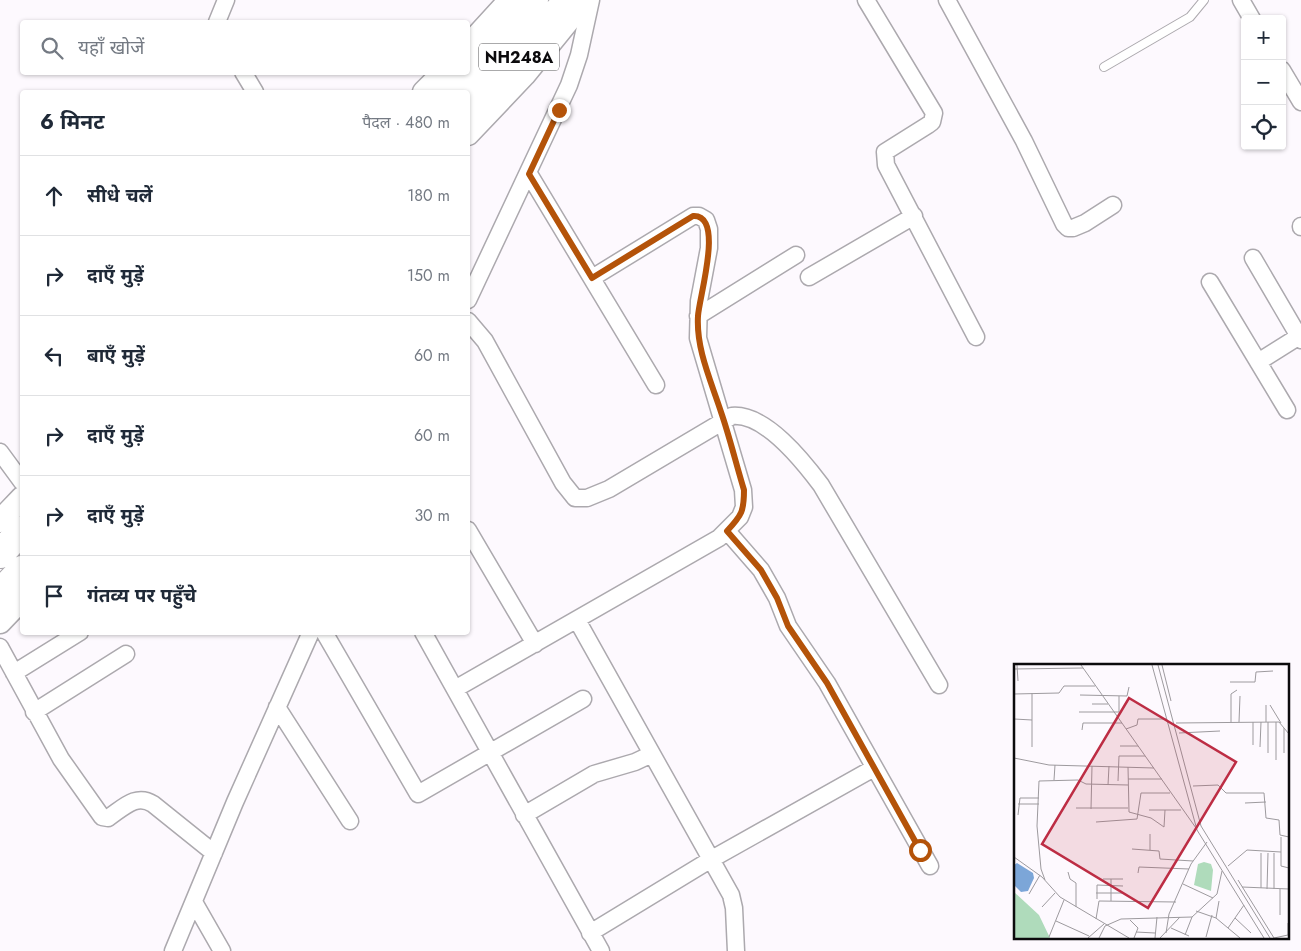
<!DOCTYPE html>
<html lang="hi">
<meta charset="utf-8">
<style>
:root{--surface:#fff;--page:#f2f2f3;--text:#1f2937;--muted:#747a83;--line:#e0e1e3}
body{margin:0;font-family:Jost,"Noto Sans Devanagari",sans-serif;background:var(--page);color:var(--text)}
.controls{position:absolute;right:15px;top:15px;display:grid;overflow:hidden;border-radius:5px;box-shadow:0 1px 4px #0004}
.controls button{width:45px;height:45px;display:grid;place-items:center;padding:0;border:0;border-bottom:1px solid var(--line);background:var(--surface);color:var(--text);font:25px sans-serif}
.stop{position:absolute;width:15px;height:15px;margin:-11px;border:4px solid #b45309;border-radius:50%;background:#fff}
.stop.end{background:#b45309;border-color:#fff;box-shadow:0 1px 5px #0008}
.list{margin:0;padding:0;list-style:none}
h2{display:flex;justify-content:space-between;align-items:center;height:65px;margin:0;padding:0 20px;font-size:21px}
h2 small{font-size:16px;font-weight:400;color:var(--muted)}
.list li{display:grid;grid-template-columns:32px 1fr auto;gap:15px;align-items:center;box-sizing:border-box;height:80px;padding:0 20px;border-top:1px solid var(--line)}
.list b{display:block;font-size:19px;white-space:nowrap}
.list em{font-size:16px;font-style:normal;color:var(--muted)}
.icon{flex:none;width:28px;height:28px;fill:none;stroke:currentColor;stroke-width:2;stroke-linecap:round;stroke-linejoin:round}
.map{position:relative;flex:none;width:1301px;height:951px;overflow:hidden}
.search{position:absolute;background:var(--surface);box-shadow:0 1px 4px #0004;left:20px;top:20px;width:450px;height:55px;display:flex;align-items:center;gap:12px;box-sizing:border-box;padding:0 18px;border-radius:5px;color:var(--muted);font-size:19px}
.panel{position:absolute;background:var(--surface);box-shadow:0 1px 4px #0004;left:20px;top:90px;width:450px;height:545px;border-radius:5px}
.map>svg:first-child{display:block}
.lines{fill:none;stroke-linecap:round;stroke-linejoin:round}
.service-casing{stroke:#aca9ae;stroke-width:10}
.minor-casing{stroke:#aca9ae;stroke-width:19}
.secondary-casing{stroke:#aca9ae;stroke-width:25}
.trunk-casing{stroke:#aca9ae;stroke-width:30}
.service{stroke:#fff;stroke-width:8}
.minor{stroke:#fff;stroke-width:16}
.secondary{stroke:#fff;stroke-width:22}
.trunk{stroke:#fff;stroke-width:28}
.route{stroke:#b45309;stroke-width:6}
.labels{text-anchor:middle;dominant-baseline:central;stroke-width:4.5;stroke-linejoin:round;paint-order:stroke}
.shield{fill:#fff;stroke:#555456;stroke-width:1}
.shield-label{font-size:16px;font-weight:bold;fill:#0c0b0d}
.inset-road{fill:none;stroke:#9d9a9e;stroke-width:1}
.view{fill:#bd2d44;fill-opacity:0.15;stroke:#bd2d44;stroke-width:2.5}
.inset-edge{fill:none;stroke:#0c0b0d;stroke-width:2.5}
</style>
<div class="map">
<svg width="1301" height="951" viewBox="0 0 1301 951">
<rect width="100%" height="100%" fill="#fdf9fe"/>
<g class="lines">
<g class="service-casing">
<path id="service" d="M 1104,67 L 1190,17 L 1204,0"/>
</g>
<g class="minor-casing">
<path id="minor" d="M 866,0 L 934,113 L 932,122 L 928,125 L 885,152 L 886,165 L 976,337
M 947,0 L 1024,141 L 1064,224 L 1068,228 L 1073,228 L 1085,223 L 1113,205
M 1241,0 L 1252,19
M 217,22 L 226,0
M 1282,70 L 1301,102
M 243,72 L 255,92
M 529,174 L 656,385
M 1301,226 L 1301,227
M 1253,258 L 1301,340
M 809,277 L 914,216
M 1210,282 L 1287,410
M 468,300 L 569,85 L 579,55 L 591,0
M 698,316 L 796,255
M 468,321 L 485,341 L 563,483 L 575,498 L 587,498 L 609,489 L 732,416 C 765,413 803,461 821,485 L 939,685
M 1258,362 L 1301,335
M 0,452 L 22,482
M 468,530 L 535,644
M 727,531 L 761,570 L 777,598 L 788,626 L 827,683 L 930,866
M 577,620 L 731,895 L 734,908 L 736,951
M 324,632 L 418,794 L 583,699
M 423,632 L 601,951
M 0,647 L 61,759 L 102,817 L 108,818 C 123,808 136,793 153,804 L 214,853
M 14,673 L 80,632
M 455,689 L 719,538 L 740,517 L 744,507 L 743,490 L 698,338 L 699,301 L 709,248 L 709,229 L 706,220 L 699,216 L 693,216 L 592,278
M 277,707 L 350,821
M 34,712 L 126,654
M 524,815 L 594,774 L 635,762 L 652,754
M 194,902 L 222,951
M 590,933 L 710,860 L 874,768
M 173,951 L 235,802 L 311,632"/>
</g>
<g class="secondary-casing">
<path id="secondary" d="M 468,46 L 510,0
M 424,92 L 444,72
M 468,134 L 524,75 L 585,0
M 0,521 L 22,498
M 0,622 L 22,599"/>
</g>
<g class="trunk-casing">
<path id="trunk" d="M 452,92 L 534,0
M 468,112 L 501,78 L 568,0
M 0,554 L 22,530
M 0,593 L 22,570"/>
</g>
<use href="#service" class="service"/>
<use href="#minor" class="minor"/>
<use href="#secondary" class="secondary"/>
<use href="#trunk" class="trunk"/>
</g>
<g class="lines">
<path class="route" d="M 559,110 L 529,174 L 592,278 L 693,216 C 725,214 699,297 698,316 C 696,349 711,381 721,412 C 730,438 736,464 744,490 C 744,511 742,515 727,531 L 761,570 L 777,598 L 788,626 L 827,683 L 920,850"/>
</g>
<g class="labels">
<rect class="shield" x="479" y="43.5" width="80" height="27" rx="4"/>
<g class="shield-label">
<text x="519" y="57">NH248A</text>
</g>
</g>
<g transform="translate(1014 664)">
<rect width="275" height="275" fill="#fdf9fe"/>
<path d="M 190,198 L 197,200 L 199,206 L 197,227 L 180,221 L 184,200 ZM 0,228 L 25,251 L 36,274 L 0,274 Z" fill="#afdbbb"/>
<path d="M 3,199 L 19,209 L 20,214 L 14,227 L 7,228 L 0,221 L 0,201 Z" fill="#7ca6d8"/>
<path class="inset-road" d="M 3,1 L 4,17M 67,1 L 182,164M 138,1 L 183,166 L 250,274M 144,1 L 187,162 L 256,274M 148,1 L 157,37M 0,5 L 69,4M 216,18 L 241,18 L 242,8 L 259,7M 0,30 L 45,29 L 50,22 L 81,22M 66,31 L 113,32 L 115,23M 78,40 L 94,40M 256,41 L 267,59M 65,48 L 105,48 L 105,32M 0,55 L 18,56 L 18,83M 18,56 L 18,29M 225,58 L 226,32M 252,58 L 252,41M 254,58 L 254,89M 262,58 L 262,96M 162,59 L 265,58 L 275,70M 217,59 L 217,30 L 223,26M 112,65 L 123,61 L 124,55 L 152,55M 68,66 L 69,59 L 108,59M 165,69 L 206,67M 239,81 L 239,58M 106,82 L 124,82M 246,83 L 247,58M 270,89 L 270,64M 0,94 L 35,101 L 140,104M 114,103 L 115,148 L 137,154 L 150,163 L 151,146M 114,115 L 148,115M 40,116 L 41,101M 104,117 L 105,92 L 131,92M 94,121 L 95,102M 179,122 L 204,121 L 212,129 L 250,129 L 252,154 L 265,156 L 266,171 L 275,173M 231,139 L 252,138M 4,140 L 25,140M 62,144 L 114,144M 77,145 L 78,102M 135,146 L 167,146M 4,151 L 6,134 L 25,134M 82,158 L 123,155 L 127,129 L 156,129M 118,185 L 145,187 L 146,195 L 179,197M 136,186 L 136,170M 267,188 L 267,202 L 275,204M 260,189 L 260,225M 0,193 L 28,213 L 46,233 L 115,274M 214,202 L 233,186 L 267,188 L 267,173M 54,208 L 56,215 L 62,219 L 62,243M 124,209 L 125,203 L 175,205M 89,215 L 109,215M 97,215 L 97,237M 31,216 L 27,205 L 23,162 L 25,117 L 64,116 L 72,120 L 114,121M 224,216 L 260,274M 169,220 L 199,234M 228,223 L 275,225M 247,224 L 247,189M 253,225 L 254,189M 82,229 L 109,229M 15,230 L 26,211M 83,235 L 83,221 L 109,222M 28,243 L 41,229M 182,247 L 202,254 L 226,274M 266,251 L 266,225M 202,254 L 205,237M 221,254 L 237,269M 82,255 L 85,237 L 162,238M 116,256 L 124,264 L 120,274M 42,257 L 75,272M 157,264 L 175,272M 214,264 L 230,241M 122,268 L 141,269M 152,269 L 155,250 L 177,200 L 193,178M 171,271 L 178,253M 35,273 L 50,236M 192,273 L 198,251M 74,274 L 90,260M 85,274 L 91,262 L 107,255 L 178,253 L 203,230 L 208,207M 141,274 L 143,253M 146,274 L 166,253M 260,274 L 274,271 L 274,259"/>
<path class="view" d="M 115,34 L 222,98 L 134,244 L 28,180 Z"/>
<rect width="275" height="275" class="inset-edge"/>
</g>
</svg>
<div class="controls">
<button>+</button>
<button>−</button>
<button><svg class="icon" aria-label="locate" viewBox="0 0 24 24"><circle cx="12" cy="12" r="6"/><path d="M12 2v4M12 18v4M2 12h4M18 12h4"/></svg></button>
</div>
<div class="stop" style="left:920px;top:850px"></div>
<div class="stop end" style="left:559px;top:110px"></div>
<div class="search"><svg class="icon" aria-label="search" viewBox="0 0 24 24"><circle cx="10" cy="10" r="6"/><path d="M15 15l6 6"/></svg>यहाँ खोजें</div>
<section class="panel">
<h2>6 मिनट<small>पैदल · 480 m</small></h2>
<ul class="list">
<li><svg class="icon" aria-label="ahead" viewBox="0 0 24 24"><path d="M12 20V5M6 11l6-6 6 6"/></svg><div><b>सीधे चलें</b></div><em>180 m</em></li>
<li><svg class="icon" aria-label="right" viewBox="0 0 24 24"><path d="M7 20v-9h11M14 6l5 5-5 5"/></svg><div><b>दाएँ मुड़ें</b></div><em>150 m</em></li>
<li><svg class="icon" aria-label="left" viewBox="0 0 24 24"><path d="M17 20v-9H6M10 6l-5 5 5 5"/></svg><div><b>बाएँ मुड़ें</b></div><em>60 m</em></li>
<li><svg class="icon" aria-label="right" viewBox="0 0 24 24"><path d="M7 20v-9h11M14 6l5 5-5 5"/></svg><div><b>दाएँ मुड़ें</b></div><em>60 m</em></li>
<li><svg class="icon" aria-label="right" viewBox="0 0 24 24"><path d="M7 20v-9h11M14 6l5 5-5 5"/></svg><div><b>दाएँ मुड़ें</b></div><em>30 m</em></li>
<li><svg class="icon" aria-label="arrive" viewBox="0 0 24 24"><path d="M6 21V4h12l-3 4 3 4H6"/></svg><div><b>गंतव्य पर पहुँचे</b></div></li>
</ul>
</section>
</div>
